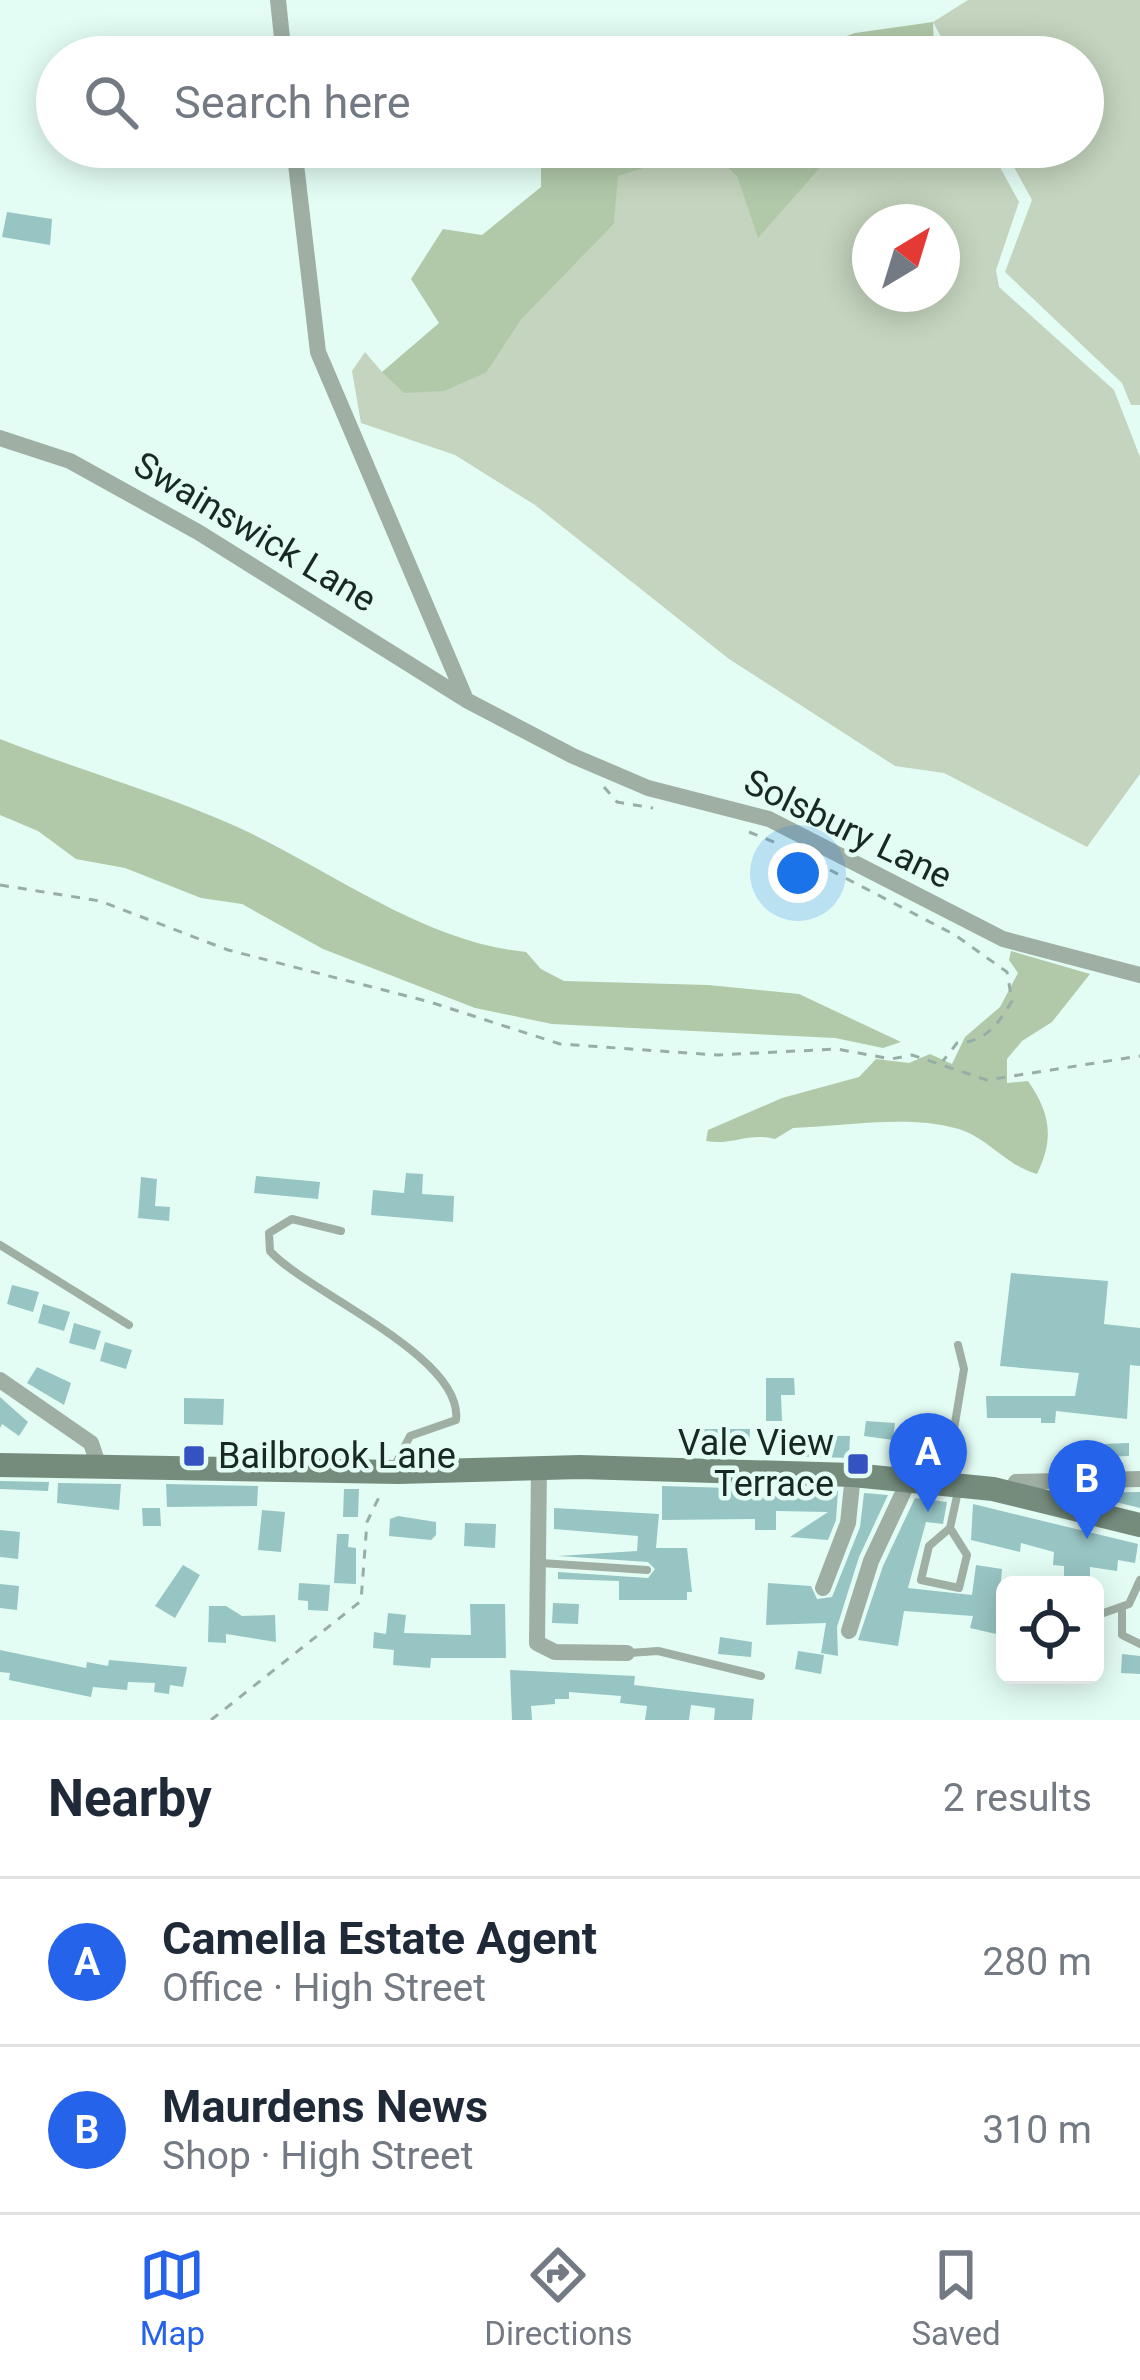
<!DOCTYPE html>
<meta charset="utf-8">
<style>
:root{--surface:#fff;--page:#f2f2f3;--text:#1f2937;--muted:#747a83;--line:#e0e1e3;--accent:#2563eb}
body{margin:0;font-family:Roboto,sans-serif;background:var(--page);color:var(--text)}
.controls{position:absolute;right:36px;bottom:36px;display:grid;overflow:hidden;border-radius:18px;box-shadow:0 6px 30px #0003}
.controls button{width:108px;height:108px;display:grid;place-items:center;padding:0;border:0;border-bottom:3px solid var(--line);background:var(--surface);color:var(--text);font:60px sans-serif}
.compass{position:absolute;left:852px;top:204px;width:108px;height:108px;border-radius:50%;background:var(--surface);box-shadow:0 6px 30px #0003;rotate:38deg}
.you{position:absolute;left:798px;top:873px;width:42px;height:42px;margin:-30px;border:9px solid #fff;border-radius:50%;background:#1a73e8;box-shadow:0 0 0 18px #1a73e833}
.badge{display:grid;place-items:center;width:78px;height:78px;border-radius:50%;background:var(--accent);color:#fff;font-size:39px;font-weight:700}
.pin{position:absolute;translate:-50% -99px;filter:drop-shadow(0 3px 6px #0008)}
.pin::after{content:'';position:absolute;top:63px;width:42px;height:36px;background:inherit;clip-path:polygon(0 0,100% 0,50% 100%)}
.list{margin:0;padding:0;list-style:none}
h2{display:flex;justify-content:space-between;align-items:center;height:156px;margin:0;padding:0 48px;font-size:51px}
h2 small{font-size:39px;font-weight:400;color:var(--muted)}
.list li{display:grid;grid-template-columns:78px 1fr auto;gap:36px;align-items:center;box-sizing:border-box;height:168px;padding:0 48px;border-top:3px solid var(--line)}
.list b{display:block;font-size:45px;white-space:nowrap}
.list p{margin:0;font-size:39px;white-space:nowrap;color:var(--muted)}
.list em{font-size:39px;font-style:normal;color:var(--muted)}
.icon{flex:none;width:66px;height:66px;fill:none;stroke:currentColor;stroke-width:2;stroke-linecap:round;stroke-linejoin:round}
.map{position:relative;flex:none;width:1140px;height:1720px;overflow:hidden}
.search{position:absolute;background:var(--surface);box-shadow:0 6px 30px #0003;left:36px;right:36px;top:36px;height:132px;display:flex;align-items:center;gap:30px;box-sizing:border-box;padding:0 42px;border-radius:66px;color:var(--muted);font-size:45px}
.sheet{height:492px;background:var(--surface)}
nav{display:flex;justify-content:space-around;align-items:center;box-sizing:border-box;height:168px;border-top:3px solid var(--line);background:var(--surface);font-size:33px;color:var(--muted)}
nav a{display:grid;justify-items:center;gap:6px}
nav .on{color:var(--accent)}
.map>svg:first-child{display:block}
.green{fill:#c4d4be;fill-rule:evenodd}
.forest{fill:#b1c9a9}
.building{fill:#97c5c3}
.lines{fill:none;stroke-linecap:round;stroke-linejoin:round}
.path{stroke:#97aea7;stroke-width:3;stroke-dasharray:9 9;stroke-linecap:butt}
.lane{stroke:#9fafa4;stroke-width:8}
.street{stroke:#9fafa4;stroke-width:16}
.secondary{stroke:#758c7d;stroke-width:24}
.poi-dot{fill:#3552c3;stroke:#e3fdf5;stroke-width:4.5}
.labels{text-anchor:middle;dominant-baseline:central;stroke-width:9;stroke-linejoin:round;paint-order:stroke}
.street-label{font-size:36px;fill:#182924;stroke:#e3fdf5}
.poi-label{font-size:36px;fill:#182924;stroke:#e3fdf5;text-anchor:end}
</style>
<div class="map">
<svg width="1140" height="1720" viewBox="0 0 1140 1720">
<rect width="100%" height="100%" fill="#e3fdf5"/>
<path class="green" d="M 968,0 L 1140,0 L 1140,405 L 1131,405 L 1122,383 L 1005,272 L 1032,200 L 1003,147 L 1083,147 L 1083,57 L 952,57 L 933,22 Z
M 934,47 L 940,57 L 859,57 L 882,49 Z
M 828,147 L 989,147 L 1019,202 L 996,270 L 999,287 L 1114,390 L 1140,457 L 1140,774 L 1087,847 L 944,773 L 895,766 L 729,659 L 535,505 L 455,455 L 361,423 L 352,371 L 365,352 L 382,372 L 487,372 L 521,320 L 614,224 L 617,176 L 651,166 L 718,158 L 737,177 L 758,237 L 820,168 ZM 870,222 L 942,222 L 942,294 L 870,294 Z"/>
<path class="forest" d="M 933,22 L 934,47 C 882,49 841,57 789,57 L 855,33 Z
M 541,147 L 828,147 L 820,168 L 758,238 L 737,177 L 718,158 L 651,166 L 618,176 L 614,224 L 521,320 L 487,372 L 444,391 L 404,393 L 382,372 L 439,323 L 411,279 L 443,229 L 482,235 L 541,187 Z
M 0,739 C 76,769 158,792 233,825 C 327,867 422,942 526,952 L 541,969 L 564,981 L 708,985 L 799,994 L 901,1042 L 883,1048 L 835,1038 L 552,1024 L 475,1008 L 323,949 L 242,904 L 201,898 L 125,868 L 76,859 L 38,831 L 0,815 Z
M 1011,951 L 1090,974 L 1052,1022 L 1022,1041 L 1007,1059 L 1007,1083 L 1028,1081 C 1051,1114 1054,1139 1037,1174 C 1006,1166 987,1136 955,1128 C 906,1115 844,1126 793,1128 L 775,1139 C 749,1132 731,1146 706,1141 L 708,1130 L 782,1098 L 859,1077 L 876,1059 L 909,1063 L 930,1054 L 952,1064 L 965,1037 L 1000,1007 L 1018,973 L 1009,960 Z"/>
<path class="building" d="M 7,212 L 52,219 L 50,245 L 2,237 Z
M 406,1173 L 423,1174 L 422,1194 L 454,1196 L 453,1222 L 371,1215 L 373,1190 L 404,1193 Z
M 256,1176 L 320,1182 L 318,1199 L 254,1193 Z
M 141,1177 L 157,1179 L 155,1206 L 170,1207 L 169,1221 L 138,1218 Z
M 1011,1273 L 1108,1281 L 1104,1324 L 1140,1328 L 1140,1366 L 1130,1365 L 1127,1419 L 1056,1411 L 1055,1423 L 1041,1423 L 1041,1418 L 987,1418 L 986,1396 L 1075,1396 L 1079,1373 L 1000,1366 Z
M 12,1285 L 39,1292 L 33,1312 L 7,1304 Z
M 43,1304 L 70,1312 L 64,1331 L 38,1323 Z
M 74,1323 L 101,1331 L 95,1350 L 69,1343 Z
M 105,1342 L 132,1350 L 126,1369 L 100,1361 Z
M 37,1367 L 71,1383 L 64,1405 L 27,1383 Z
M 766,1378 L 794,1378 L 795,1395 L 781,1395 L 782,1421 L 766,1421 Z
M 0,1397 L 28,1422 L 19,1436 L 2,1424 L 0,1428 Z
M 184,1398 L 224,1399 L 223,1425 L 184,1424 Z
M 866,1421 L 895,1423 L 893,1440 L 864,1436 Z
M 702,1429 L 750,1429 L 749,1450 L 702,1448 Z
M 785,1435 L 850,1436 L 849,1458 L 785,1456 Z
M 1129,1443 L 1129,1456 L 1103,1457 L 1103,1444 Z
M 0,1481 L 49,1482 L 48,1491 L 0,1489 Z
M 58,1483 L 121,1484 L 119,1510 L 57,1503 Z
M 166,1484 L 258,1486 L 257,1506 L 167,1507 Z
M 662,1486 L 838,1491 L 836,1520 L 828,1540 L 790,1537 L 828,1512 L 776,1511 L 776,1530 L 755,1530 L 755,1519 L 662,1520 Z
M 344,1489 L 359,1489 L 358,1517 L 343,1517 Z
M 1140,1492 L 1140,1508 L 1080,1493 Z
M 864,1493 L 888,1495 L 859,1557 L 837,1627 L 838,1656 L 821,1653 L 826,1623 L 766,1625 L 768,1583 L 811,1586 L 817,1599 L 832,1597 L 860,1527 Z
M 915,1498 L 947,1502 L 943,1524 L 926,1522 L 908,1588 L 972,1595 L 976,1565 L 1002,1569 L 998,1613 L 1005,1615 L 1005,1636 L 970,1628 L 973,1616 L 904,1611 L 898,1646 L 858,1640 L 883,1566 Z
M 973,1504 L 1138,1544 L 1135,1563 L 1118,1560 L 1117,1571 L 1090,1567 L 1090,1585 L 1077,1585 L 1077,1578 L 1064,1577 L 1064,1566 L 1053,1565 L 1054,1552 L 1021,1543 L 1020,1552 L 971,1540 Z
M 142,1508 L 160,1508 L 161,1526 L 143,1526 Z
M 554,1508 L 659,1514 L 656,1548 L 687,1548 L 692,1592 L 687,1592 L 687,1600 L 619,1600 L 619,1581 L 558,1579 L 558,1572 L 648,1578 L 655,1569 L 648,1562 L 558,1556 L 637,1551 L 638,1536 L 554,1529 Z
M 262,1510 L 285,1512 L 281,1552 L 258,1550 Z
M 398,1516 L 436,1522 L 436,1535 L 431,1540 L 389,1536 L 390,1519 Z
M 465,1523 L 496,1524 L 495,1548 L 464,1546 Z
M 0,1530 L 20,1532 L 18,1559 L 0,1557 Z
M 337,1534 L 349,1534 L 348,1547 L 356,1548 L 356,1584 L 334,1583 Z
M 183,1565 L 200,1575 L 175,1618 L 155,1606 Z
M 299,1583 L 330,1585 L 328,1611 L 308,1610 L 308,1601 L 298,1600 Z
M 0,1584 L 19,1586 L 17,1610 L 0,1608 Z
M 553,1603 L 579,1604 L 578,1624 L 552,1623 Z
M 470,1604 L 505,1604 L 506,1658 L 431,1658 L 430,1668 L 393,1665 L 394,1650 L 373,1648 L 374,1632 L 386,1634 L 388,1613 L 406,1615 L 404,1633 L 471,1635 Z
M 209,1606 L 226,1606 L 242,1616 L 275,1615 L 276,1642 L 226,1634 L 226,1643 L 208,1642 Z
M 720,1637 L 752,1642 L 751,1657 L 718,1654 Z
M 0,1650 L 86,1668 L 87,1662 L 108,1666 L 109,1660 L 187,1667 L 183,1687 L 170,1685 L 169,1694 L 154,1692 L 155,1683 L 128,1682 L 127,1690 L 93,1687 L 91,1697 L 9,1680 L 10,1673 L 0,1672 Z
M 798,1651 L 824,1655 L 821,1674 L 795,1669 Z
M 1122,1654 L 1140,1656 L 1140,1674 L 1121,1673 Z
M 510,1670 L 635,1676 L 634,1685 L 754,1699 L 752,1720 L 714,1720 L 715,1708 L 691,1705 L 689,1720 L 645,1720 L 647,1706 L 620,1703 L 621,1696 L 569,1692 L 569,1699 L 555,1699 L 555,1704 L 531,1706 L 532,1720 L 512,1720 Z"/>
<g class="lines">
<path class="path" d="M 604,787 L 617,802 L 653,808
M 749,832 L 779,844
M 830,870 L 955,935 L 1007,972 L 1012,1001 C 998,1024 986,1042 957,1043 L 943,1061
M 0,885 L 100,901 L 228,950 L 430,1002 L 560,1044 L 717,1055 L 837,1049 L 891,1059 L 912,1055 L 987,1080 L 1140,1056
M 211,1720 L 361,1601 L 367,1522 L 381,1493"/>
<path class="lane" d="M 341,1231 L 292,1219 L 269,1233 L 270,1251 C 306,1292 464,1356 456,1420 L 410,1436 L 395,1465
M 0,1245 L 129,1325
M 946,1477 L 964,1369 L 958,1345
M 950,1528 L 967,1555 L 959,1588 L 921,1580 L 929,1546 L 950,1528 L 959,1487
M 541,1563 L 647,1570
M 1122,1610 L 1122,1635 L 1140,1644
M 1095,1616 L 1129,1604 L 1140,1580
M 629,1653 L 658,1651 L 761,1676"/>
<path class="street" d="M 278,0 L 284,57
M 294,147 L 318,352 L 464,695
M 0,438 L 70,461 L 198,532 L 468,701 L 573,756 L 648,788 L 769,819 L 1003,939 L 1140,975
M 0,1380 L 91,1443 L 99,1467
M 539,1467 L 537,1643 L 555,1652 L 627,1653
M 1010,1492 L 1016,1482 L 1140,1479
M 823,1588 L 848,1523 L 853,1475
M 849,1631 L 871,1561 L 909,1480"/>
<path class="secondary" d="M 0,1465 L 398,1472 L 580,1467 L 853,1475 L 993,1489 L 1140,1525"/>
</g>
<g class="poi-dot">
<rect x="182" y="1444" width="24" height="24" rx="6"/>
<rect x="846" y="1452" width="24" height="24" rx="6"/>
</g>
<g class="labels">
<g class="street-label">
<text transform="translate(255 532) rotate(31)">Swainswick Lane</text>
<text transform="translate(848 829) rotate(26)">Solsbury Lane</text>
</g>
<g class="poi-label">
<text x="834" y="1443">Vale View<tspan x="834" dy="41">Terrace</tspan></text>
<text x="218" y="1456" text-anchor="start">Bailbrook Lane</text>
</g>
</g>
</svg>
<div class="controls">
<button><svg class="icon" aria-label="locate" viewBox="0 0 24 24"><circle cx="12" cy="12" r="6"/><path d="M12 2v4M12 18v4M2 12h4M18 12h4"/></svg></button>
</div>
<svg class="compass" viewBox="-18 -18 36 36"><path d="M0-13l5 13h-10z" fill="#e53935"/><path d="M0 13l5-13h-10z" fill="#747a83"/></svg>
<div class="you"></div>
<div class="pin badge" style="left:928px;top:1512px">A</div>
<div class="pin badge" style="left:1087px;top:1539px">B</div>
<div class="search"><svg class="icon" aria-label="search" viewBox="0 0 24 24"><circle cx="10" cy="10" r="6"/><path d="M15 15l6 6"/></svg>Search here</div>
</div>
<section class="sheet">
<h2>Nearby<small>2 results</small></h2>
<ul class="list">
<li><span class="badge">A</span><div><b>Camella Estate Agent</b><p>Office · High Street</p></div><em>280 m</em></li>
<li><span class="badge">B</span><div><b>Maurdens News</b><p>Shop · High Street</p></div><em>310 m</em></li>
</ul>
</section>
<nav>
<a class="on"><svg class="icon" aria-label="map" viewBox="0 0 24 24"><path d="M3 6l6-2 6 2 6-2v14l-6 2-6-2-6 2zM9 4v14M15 6v14"/></svg>Map</a>
<a><svg class="icon" aria-label="directions" viewBox="0 0 24 24"><path d="M12 3l9 9-9 9-9-9zM9 14v-3h6M13 9l2 2-2 2"/></svg>Directions</a>
<a><svg class="icon" aria-label="saved" viewBox="0 0 24 24"><path d="M7 4h10v16l-5-4-5 4z"/></svg>Saved</a>
</nav>
